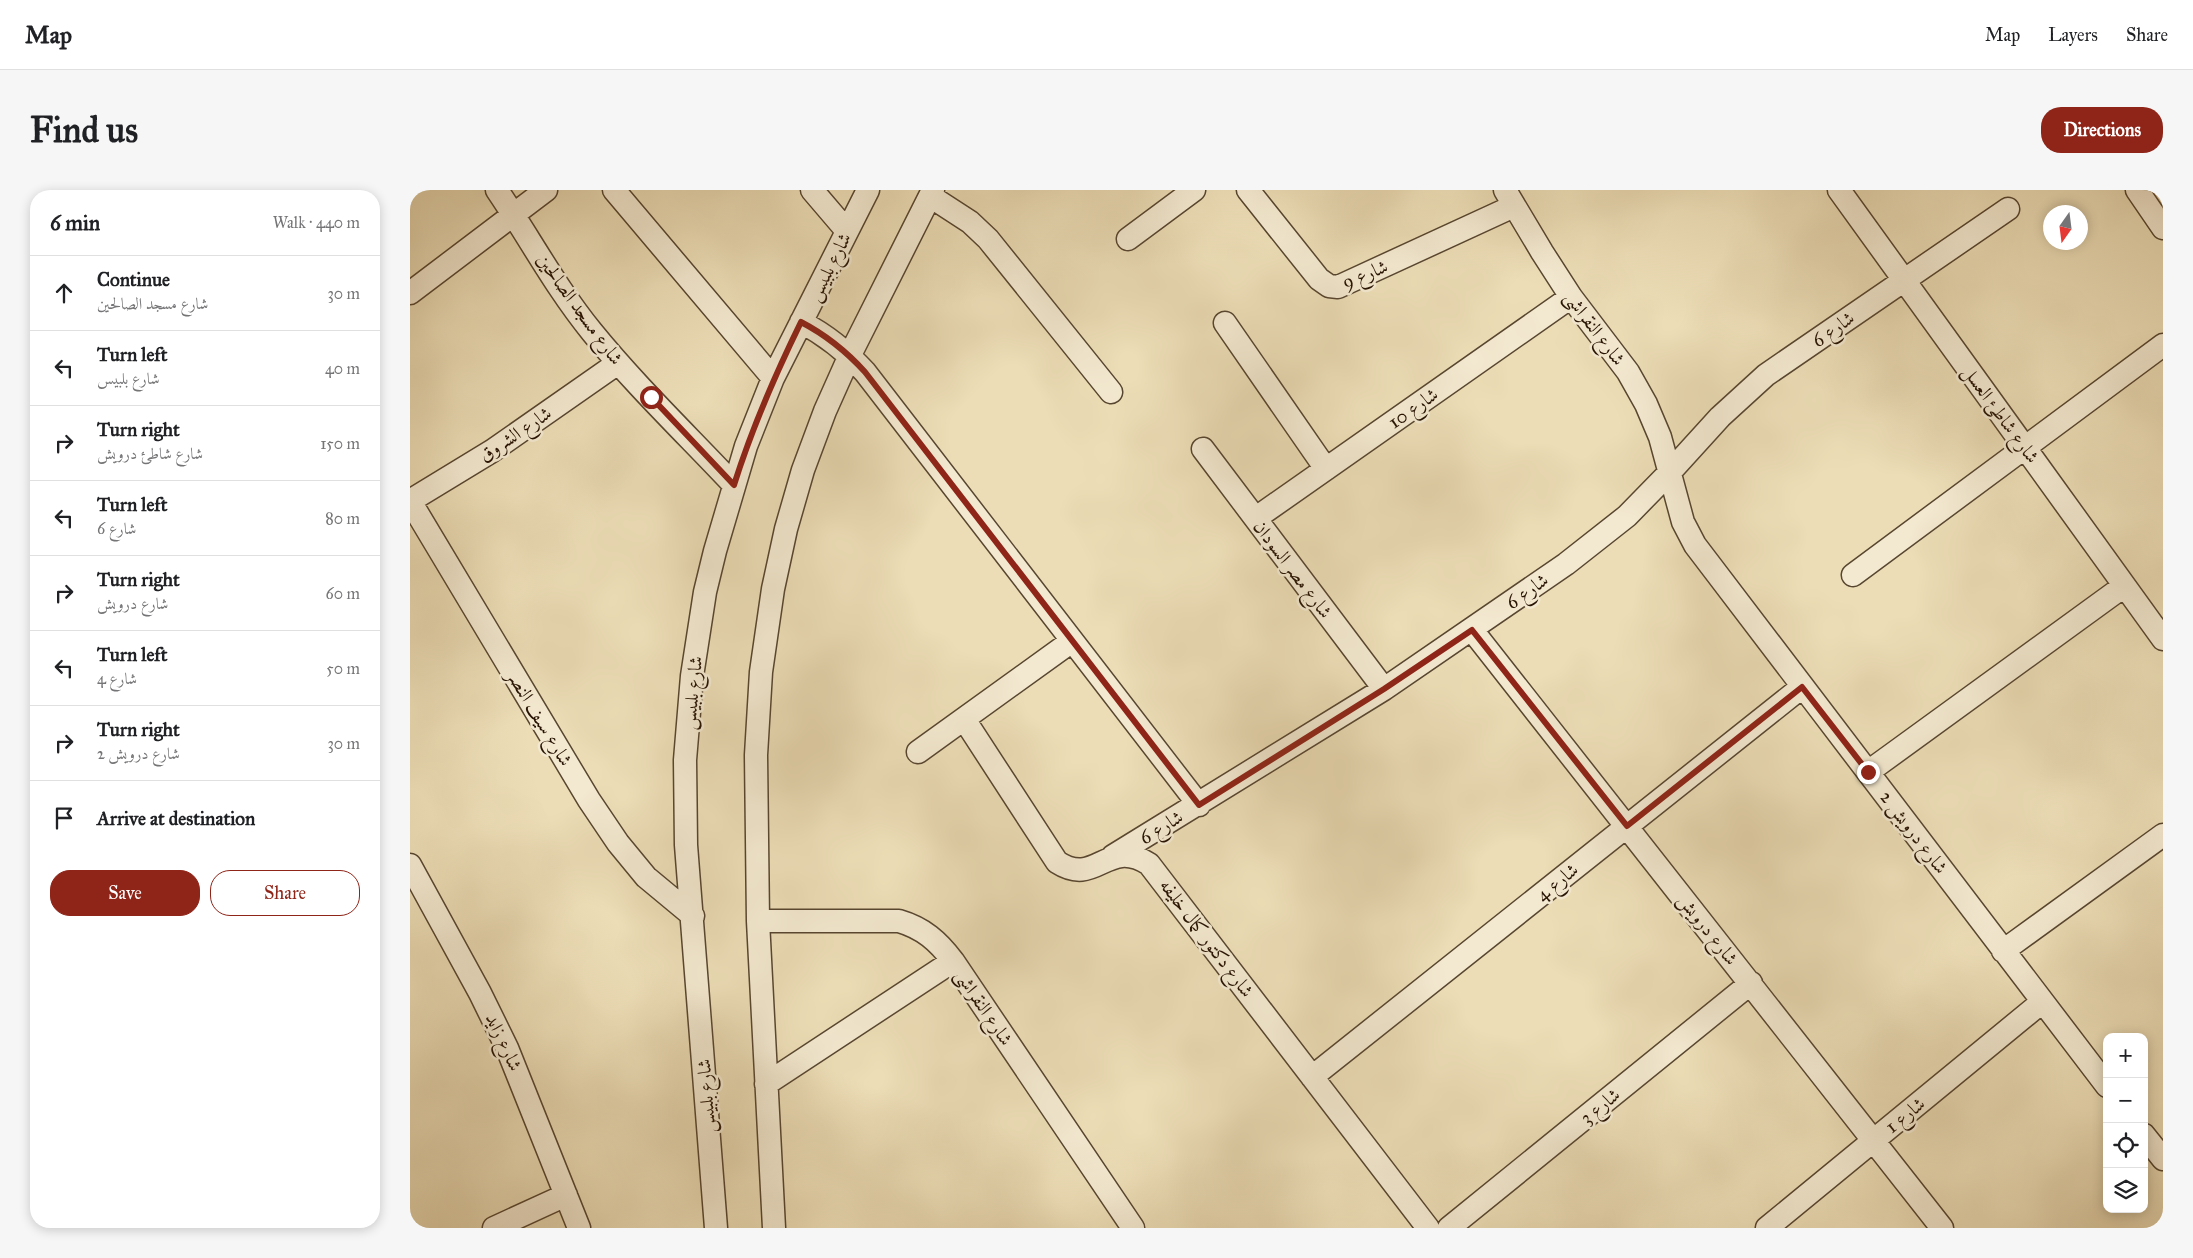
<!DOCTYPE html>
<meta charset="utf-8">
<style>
:root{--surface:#fff;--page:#f6f6f6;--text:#202124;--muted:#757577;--line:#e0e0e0;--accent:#8f2418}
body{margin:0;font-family:"IM FELL Great Primer",Amiri,serif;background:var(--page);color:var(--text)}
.controls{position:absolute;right:15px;bottom:15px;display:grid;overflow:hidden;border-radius:10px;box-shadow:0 2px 12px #0003}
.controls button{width:45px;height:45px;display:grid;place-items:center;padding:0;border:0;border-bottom:1px solid var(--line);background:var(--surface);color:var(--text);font:25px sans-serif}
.compass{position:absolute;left:1633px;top:15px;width:45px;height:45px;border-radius:50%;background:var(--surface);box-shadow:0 2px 12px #0003;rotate:194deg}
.stop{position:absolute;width:15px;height:15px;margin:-11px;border:4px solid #8f2418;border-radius:50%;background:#fff}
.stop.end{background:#8f2418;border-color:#fff;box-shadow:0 1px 5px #0008}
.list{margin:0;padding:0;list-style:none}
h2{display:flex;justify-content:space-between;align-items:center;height:65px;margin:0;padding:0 20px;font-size:21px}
h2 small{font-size:16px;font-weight:400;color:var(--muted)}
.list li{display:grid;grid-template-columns:32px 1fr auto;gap:15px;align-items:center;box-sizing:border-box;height:75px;padding:0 20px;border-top:1px solid var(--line)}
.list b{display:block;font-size:19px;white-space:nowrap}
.list p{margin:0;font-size:16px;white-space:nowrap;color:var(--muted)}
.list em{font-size:16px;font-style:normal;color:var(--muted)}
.actions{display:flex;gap:10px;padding:15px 20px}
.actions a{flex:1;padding:11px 0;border:1px solid var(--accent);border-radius:20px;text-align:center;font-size:18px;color:var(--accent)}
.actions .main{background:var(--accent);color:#fff}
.icon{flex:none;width:28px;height:28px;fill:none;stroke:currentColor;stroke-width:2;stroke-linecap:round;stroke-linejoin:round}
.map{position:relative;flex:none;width:1753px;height:1038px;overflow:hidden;border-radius:20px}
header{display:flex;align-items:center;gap:30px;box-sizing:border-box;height:70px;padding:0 25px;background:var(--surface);border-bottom:1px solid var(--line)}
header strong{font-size:24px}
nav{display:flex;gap:28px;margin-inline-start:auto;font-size:18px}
.intro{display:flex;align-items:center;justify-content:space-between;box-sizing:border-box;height:120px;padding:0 30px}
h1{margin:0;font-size:35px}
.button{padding:12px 22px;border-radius:20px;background:var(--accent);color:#fff;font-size:18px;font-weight:700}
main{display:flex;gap:30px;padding:0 30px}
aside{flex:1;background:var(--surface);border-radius:20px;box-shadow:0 2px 12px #0003}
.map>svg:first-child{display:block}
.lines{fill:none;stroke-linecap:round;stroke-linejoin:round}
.street-casing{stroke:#584630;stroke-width:25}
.street{stroke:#f3e9d0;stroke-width:22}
.route{stroke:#8f2418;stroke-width:6}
.labels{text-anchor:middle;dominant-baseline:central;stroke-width:5;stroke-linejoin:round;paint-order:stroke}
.street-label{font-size:19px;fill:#271303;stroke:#f3e9d0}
</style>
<header>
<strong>Map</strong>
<nav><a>Map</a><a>Layers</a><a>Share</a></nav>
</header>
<div class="intro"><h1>Find us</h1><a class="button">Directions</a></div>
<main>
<aside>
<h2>6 min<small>Walk · 440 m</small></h2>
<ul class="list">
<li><svg class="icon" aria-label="ahead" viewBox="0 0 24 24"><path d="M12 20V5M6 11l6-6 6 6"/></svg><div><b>Continue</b><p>شارع مسجد الصالحين</p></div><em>30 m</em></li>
<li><svg class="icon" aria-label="left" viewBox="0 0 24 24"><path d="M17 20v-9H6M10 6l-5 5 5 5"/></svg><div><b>Turn left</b><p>شارع بلبيس</p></div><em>40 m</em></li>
<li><svg class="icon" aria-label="right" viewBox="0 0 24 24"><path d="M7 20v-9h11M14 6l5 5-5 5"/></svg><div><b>Turn right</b><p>شارع شاطئ درويش</p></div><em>150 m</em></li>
<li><svg class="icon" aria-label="left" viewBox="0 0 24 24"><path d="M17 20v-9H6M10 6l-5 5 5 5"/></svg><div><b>Turn left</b><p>شارع 6</p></div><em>80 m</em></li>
<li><svg class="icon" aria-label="right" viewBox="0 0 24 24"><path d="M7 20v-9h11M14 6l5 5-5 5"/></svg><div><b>Turn right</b><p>شارع درويش</p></div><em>60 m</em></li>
<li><svg class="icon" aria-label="left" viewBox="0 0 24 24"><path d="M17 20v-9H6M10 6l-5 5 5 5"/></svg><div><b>Turn left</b><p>شارع 4</p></div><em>50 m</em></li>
<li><svg class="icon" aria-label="right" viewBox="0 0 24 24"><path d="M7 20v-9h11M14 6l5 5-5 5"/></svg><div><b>Turn right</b><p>شارع درويش 2</p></div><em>30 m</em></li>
<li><svg class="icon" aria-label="arrive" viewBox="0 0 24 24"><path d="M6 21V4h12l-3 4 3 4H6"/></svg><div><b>Arrive at destination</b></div></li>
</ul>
<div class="actions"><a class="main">Save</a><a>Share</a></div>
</aside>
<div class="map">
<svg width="1753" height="1038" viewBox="0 0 1753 1038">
<rect width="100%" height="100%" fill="#ecddb6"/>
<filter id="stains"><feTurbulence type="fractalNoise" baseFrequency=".004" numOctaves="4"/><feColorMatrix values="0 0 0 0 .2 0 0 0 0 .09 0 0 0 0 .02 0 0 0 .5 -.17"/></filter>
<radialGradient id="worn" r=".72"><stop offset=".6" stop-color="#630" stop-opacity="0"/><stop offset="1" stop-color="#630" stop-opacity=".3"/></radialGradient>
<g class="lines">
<g class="street-casing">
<path id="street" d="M 87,0 C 119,47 146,98 182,142 C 226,196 276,244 324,295
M 204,0 L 363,188
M 402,0 L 437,41
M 838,0 L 909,89 L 919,96 L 928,97 L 1104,16
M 1095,0 L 1132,62 L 1161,107 L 1218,182 L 1236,214 L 1250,247 L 1273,332 L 1285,355 L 1697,896
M 1429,0 L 1753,449
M 1727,0 L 1753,38
M 520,6 L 560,32 L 578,49 L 701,202
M 718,49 L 784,0
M 0,103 L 136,0
M 391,132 C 416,145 436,161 455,182 L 789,615
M 815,133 L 916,279
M 793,259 L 974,499
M 0,311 L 179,610 L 208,653 L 236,687 L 283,726
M 0,311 L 82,261 L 208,173
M 846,328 L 1161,107
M 1443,385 L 1753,155
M 1062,440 L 1532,1038
M 554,529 L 647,672 C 687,698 696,647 739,674 L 1018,1038
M 508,562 L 662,451
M 1458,582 L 1714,396
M 703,666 L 974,499 L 1156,374 L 1217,326 L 1260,282 L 1310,227 L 1356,185 L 1598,19
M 0,675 L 70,803 L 97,858 L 169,1038
M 348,731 L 489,731 C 513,738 528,751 543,771 L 723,1038
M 1593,761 L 1753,645
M 902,887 L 1392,497
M 356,894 L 543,771
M 1734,945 L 1753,969
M 84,1038 L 156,1005
M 306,1038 L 276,655 L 275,570 L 282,486 L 295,402 L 305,361 L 336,256 L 363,188 L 458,0
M 364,1038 L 348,731 L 346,565 L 351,482 L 363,399 L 376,339 L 393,280 L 415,221 L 440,165 L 523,0
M 1039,1038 L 1341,793
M 1357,1038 L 1632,812"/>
</g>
<use href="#street" class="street"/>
</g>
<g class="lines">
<path class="route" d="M 241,207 L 324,295 C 342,238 365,185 391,132 C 416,145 436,161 455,182 L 789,615 L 974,499 L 1062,440 L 1217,636 L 1392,497 L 1458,582"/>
</g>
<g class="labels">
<g class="street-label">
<text transform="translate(419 77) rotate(-63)">شارع بلبيس</text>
<text transform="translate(955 84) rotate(-22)">شارع 9</text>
<text transform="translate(170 119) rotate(54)">شارع مسجد الصالحين</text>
<text transform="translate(1185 138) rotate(53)">شارع النقراشى</text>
<text transform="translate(1423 139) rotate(-35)">شارع 6</text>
<text transform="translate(1003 218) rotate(-35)">شارع 10</text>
<text transform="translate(1591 224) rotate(54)">شارع شاطئ العسل</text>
<text transform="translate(105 244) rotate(-34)">شارع الشروق</text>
<text transform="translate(883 379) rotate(53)">شارع مصر السودان</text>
<text transform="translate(1117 401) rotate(-35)">شارع 6</text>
<text transform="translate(282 503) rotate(-84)">شارع بلبيس</text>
<text transform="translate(130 528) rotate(59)">شارع سيف النصر</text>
<text transform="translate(751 637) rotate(-31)">شارع 6</text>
<text transform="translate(1504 642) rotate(53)">شارع درويش 2</text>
<text transform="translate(1147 692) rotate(-39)">شارع 4</text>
<text transform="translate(1298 739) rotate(52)">شارع درويش</text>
<text transform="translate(797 748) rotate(53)">شارع دكتور كمال خليفه</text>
<text transform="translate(574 817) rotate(56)">شارع النقراشى</text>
<text transform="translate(94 852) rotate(65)">شارع زايد</text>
<text transform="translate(296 906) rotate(-94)">شارع بلبيس</text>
<text transform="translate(1190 916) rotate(-39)">شارع 3</text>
<text transform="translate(1495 925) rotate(-39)">شارع 1</text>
</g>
</g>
<rect width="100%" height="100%" filter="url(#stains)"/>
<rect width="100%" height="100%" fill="url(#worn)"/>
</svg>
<div class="controls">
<button>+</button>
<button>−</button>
<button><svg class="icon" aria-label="locate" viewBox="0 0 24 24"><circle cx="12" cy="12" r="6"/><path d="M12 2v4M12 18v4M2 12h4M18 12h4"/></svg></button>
<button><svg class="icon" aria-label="layers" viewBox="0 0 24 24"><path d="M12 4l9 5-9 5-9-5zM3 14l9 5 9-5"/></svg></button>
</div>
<svg class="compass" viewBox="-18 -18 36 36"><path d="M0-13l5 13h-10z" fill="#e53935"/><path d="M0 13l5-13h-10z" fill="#757577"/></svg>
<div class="stop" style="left:241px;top:207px"></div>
<div class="stop end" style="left:1458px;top:582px"></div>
</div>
</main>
